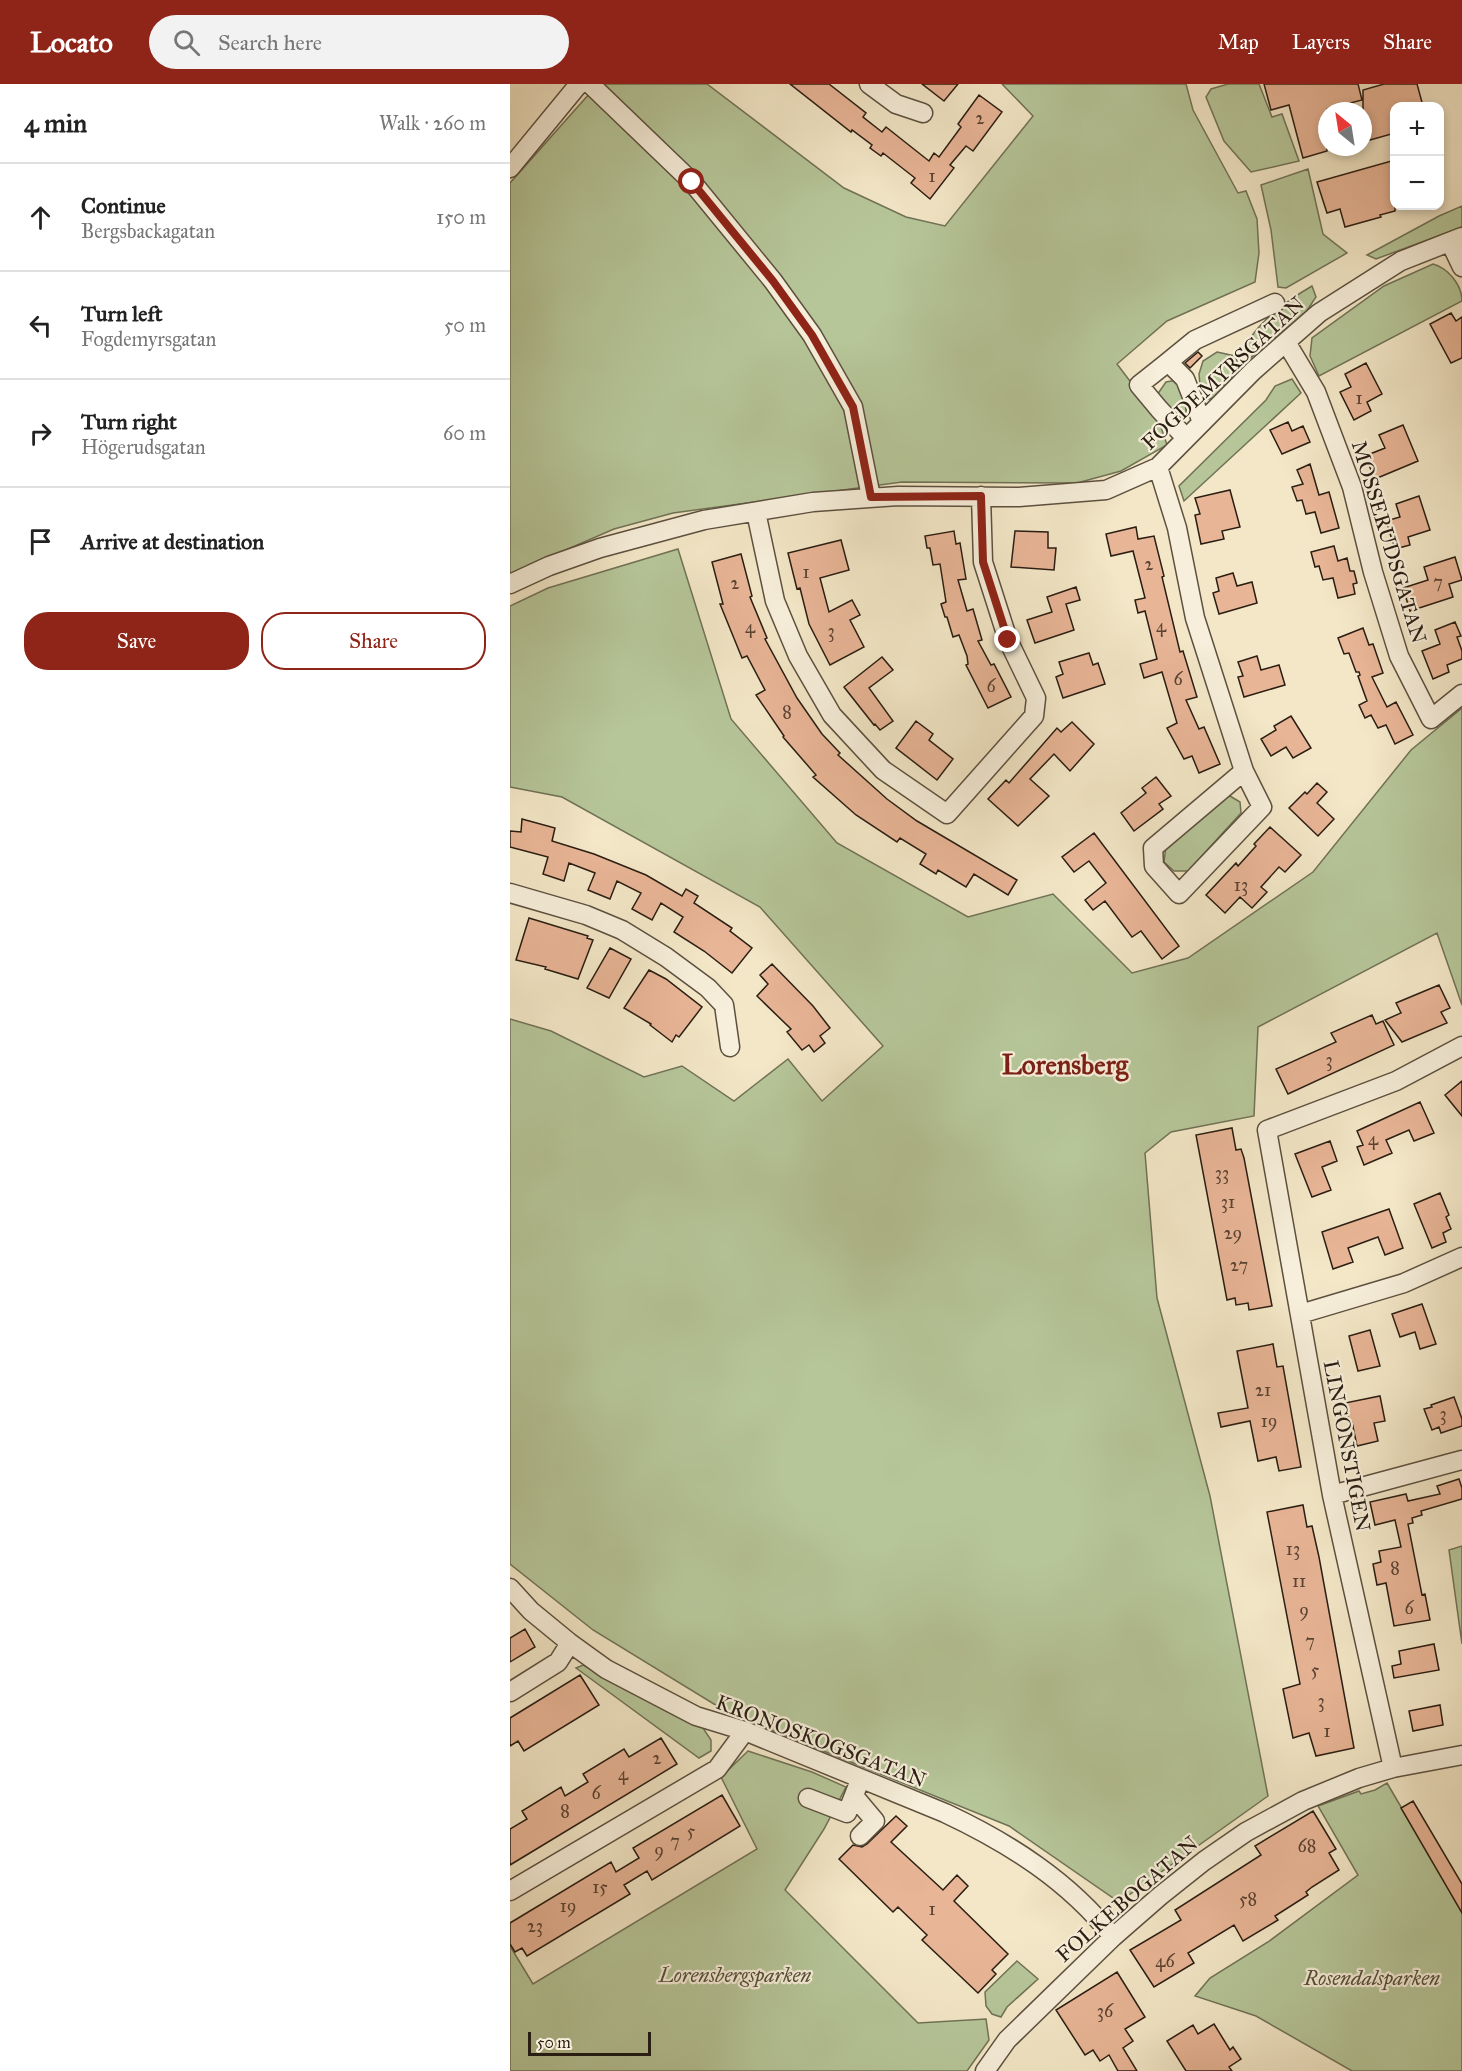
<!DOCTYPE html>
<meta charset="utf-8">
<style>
:root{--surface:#fff;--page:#f2f2f2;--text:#222;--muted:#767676;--line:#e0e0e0;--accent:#8f2418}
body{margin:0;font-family:"IM FELL Great Primer",serif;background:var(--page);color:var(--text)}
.controls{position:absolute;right:18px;top:18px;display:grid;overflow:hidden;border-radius:12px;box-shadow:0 3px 9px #0003}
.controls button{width:54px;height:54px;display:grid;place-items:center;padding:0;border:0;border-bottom:2px solid var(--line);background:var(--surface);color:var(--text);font:30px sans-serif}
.compass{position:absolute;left:808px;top:18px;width:54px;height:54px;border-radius:50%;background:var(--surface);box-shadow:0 3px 9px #0003;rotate:330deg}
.scale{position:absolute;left:18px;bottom:15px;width:123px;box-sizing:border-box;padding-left:6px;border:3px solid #2a1d12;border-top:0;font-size:16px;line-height:21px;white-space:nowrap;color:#2a1d12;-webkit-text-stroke:4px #f7efdb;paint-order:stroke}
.stop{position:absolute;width:18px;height:18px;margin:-14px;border:4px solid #8f2418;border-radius:50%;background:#fff}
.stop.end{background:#8f2418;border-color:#fff;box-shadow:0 2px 6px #0008}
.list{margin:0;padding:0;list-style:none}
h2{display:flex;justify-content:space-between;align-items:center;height:78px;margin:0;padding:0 24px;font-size:26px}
h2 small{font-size:20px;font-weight:400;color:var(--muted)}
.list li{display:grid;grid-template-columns:39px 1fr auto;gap:18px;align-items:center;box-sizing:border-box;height:108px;padding:0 24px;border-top:2px solid var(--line)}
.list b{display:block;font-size:22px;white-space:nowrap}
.list p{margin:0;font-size:20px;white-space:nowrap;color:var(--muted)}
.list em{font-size:20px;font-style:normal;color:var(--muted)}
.actions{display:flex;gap:12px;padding:18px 24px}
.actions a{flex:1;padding:14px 0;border:2px solid var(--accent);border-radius:24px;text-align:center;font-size:21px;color:var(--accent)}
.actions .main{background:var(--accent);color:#fff}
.icon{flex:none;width:33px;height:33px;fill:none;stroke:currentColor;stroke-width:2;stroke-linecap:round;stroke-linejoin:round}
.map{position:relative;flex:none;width:952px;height:1987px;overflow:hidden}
header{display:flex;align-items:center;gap:36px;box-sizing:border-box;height:84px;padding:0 30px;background:var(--accent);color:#fff}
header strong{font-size:28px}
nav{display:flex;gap:33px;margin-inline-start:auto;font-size:21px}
.search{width:420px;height:54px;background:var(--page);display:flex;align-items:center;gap:15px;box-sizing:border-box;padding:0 21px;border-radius:33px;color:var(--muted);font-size:22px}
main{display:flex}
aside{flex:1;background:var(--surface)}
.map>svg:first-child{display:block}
.green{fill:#b6c699;stroke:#707256;stroke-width:1.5}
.building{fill:#e8b596;stroke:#2a1d12;stroke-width:1.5}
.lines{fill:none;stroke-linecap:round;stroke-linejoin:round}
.minor-casing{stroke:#5c503f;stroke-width:21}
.minor{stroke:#f7efdb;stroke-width:18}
.route{stroke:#8f2418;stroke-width:8}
.labels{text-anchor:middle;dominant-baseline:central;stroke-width:4.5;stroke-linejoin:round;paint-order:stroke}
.number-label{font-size:18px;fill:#5a4333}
.street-label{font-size:21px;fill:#2a1d12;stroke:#f7efdb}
.park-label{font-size:21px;font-style:italic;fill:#54503a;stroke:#f7efdb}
.district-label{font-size:27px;font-weight:bold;fill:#7a1f14;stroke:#f7efdb}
</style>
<header>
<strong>Locato</strong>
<div class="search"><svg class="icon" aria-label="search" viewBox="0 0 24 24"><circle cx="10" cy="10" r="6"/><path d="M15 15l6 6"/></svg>Search here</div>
<nav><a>Map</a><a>Layers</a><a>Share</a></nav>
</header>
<main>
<aside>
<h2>4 min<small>Walk · 260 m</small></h2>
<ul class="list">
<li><svg class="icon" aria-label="ahead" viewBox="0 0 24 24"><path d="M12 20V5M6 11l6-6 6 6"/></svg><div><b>Continue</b><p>Bergsbackagatan</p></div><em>150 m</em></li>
<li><svg class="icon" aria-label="left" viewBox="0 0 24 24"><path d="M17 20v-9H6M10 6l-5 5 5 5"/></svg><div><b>Turn left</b><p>Fogdemyrsgatan</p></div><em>50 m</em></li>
<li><svg class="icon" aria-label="right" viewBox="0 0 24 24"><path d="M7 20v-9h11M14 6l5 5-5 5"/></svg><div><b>Turn right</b><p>Högerudsgatan</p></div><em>60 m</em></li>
<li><svg class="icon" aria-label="arrive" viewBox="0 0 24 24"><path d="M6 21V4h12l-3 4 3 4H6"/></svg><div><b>Arrive at destination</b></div></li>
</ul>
<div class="actions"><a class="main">Save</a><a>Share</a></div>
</aside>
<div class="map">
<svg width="952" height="1987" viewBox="0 0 952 1987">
<rect width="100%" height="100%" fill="#f3e7c7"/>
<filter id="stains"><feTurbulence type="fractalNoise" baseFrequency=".00333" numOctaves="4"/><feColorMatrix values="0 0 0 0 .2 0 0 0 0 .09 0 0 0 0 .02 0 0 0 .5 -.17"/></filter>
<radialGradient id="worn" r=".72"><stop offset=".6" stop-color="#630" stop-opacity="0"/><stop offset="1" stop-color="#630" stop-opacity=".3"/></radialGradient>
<path class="green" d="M 88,0 L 197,0 L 334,104 L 396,133 L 435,142 L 523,32 L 492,0 L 676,0 L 683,26 L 728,109 L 736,107 L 747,135 L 749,169 L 745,198 L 657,237 L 607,280 L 648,334 L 657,361 L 611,387 L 567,399 L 392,398 L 163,429 L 104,445 L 0,490 L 0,99 Z
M 718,0 L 749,0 L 762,33 L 772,30 L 789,77 L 741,88 L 714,57 L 696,13 L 701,5 Z
M 798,85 L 813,150 L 837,169 L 776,204 L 768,203 L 761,146 L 751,101 Z
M 952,122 L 952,143 L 866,175 L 857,171 L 929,132 Z
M 923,180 C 938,184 952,201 952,217 L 809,292 L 800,272 L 802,254 L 874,202 Z
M 802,202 L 806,213 L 796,228 L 739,275 L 734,266 C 744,240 778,216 802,202 Z
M 707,268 L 725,272 L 730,285 L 703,314 L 695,316 L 691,312 L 689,290 L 693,277 Z
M 782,295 L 791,309 L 674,417 L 669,402 L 756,316 L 765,302 Z
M 667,296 L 675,301 L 676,330 L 671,334 L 647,311 L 656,298 Z
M 168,465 L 221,635 L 327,759 L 458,833 L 543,810 L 622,889 L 678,874 L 803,788 L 901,666 L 952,624 L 952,921 L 927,849 L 748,943 L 744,1032 L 661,1048 L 635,1069 L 647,1214 L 700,1412 L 758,1712 L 609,1818 L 499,1742 L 217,1628 L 83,1546 L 0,1480 L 0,935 L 41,947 L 134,993 L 172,982 L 224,1017 L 278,975 L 312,1017 L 373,962 L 250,823 L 52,713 L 0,703 L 0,522 L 38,504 Z
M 720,712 L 730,718 L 731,729 L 678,787 L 664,787 L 654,778 L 656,762 L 708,716 Z
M 952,1462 L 952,1560 L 939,1466 Z
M 73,1581 L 191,1641 L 201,1656 L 201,1667 L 189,1674 L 66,1584 Z
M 238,1667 L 302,1688 L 336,1703 L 314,1745 L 275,1806 L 408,1939 L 476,1935 L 479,1956 L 457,1987 L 0,1987 L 0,1862 L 23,1900 L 247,1765 L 211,1693 Z
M 877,1699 L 952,1827 L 952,1987 L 842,1987 L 746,1932 L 685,1912 L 700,1894 L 758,1858 L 848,1791 L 808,1722 L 849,1707 L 851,1710 L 865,1706 Z
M 507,1877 L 528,1895 L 497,1923 L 491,1933 L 482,1930 L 476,1922 L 475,1908 Z"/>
<path class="building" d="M 280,0 L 319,0 L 356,29 L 353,33 L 372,48 L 376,43 L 419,77 L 424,69 L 429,73 L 451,43 L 448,40 L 469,11 L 492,28 L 463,67 L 456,62 L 440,81 L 444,84 L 420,115 L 401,99 L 405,94 L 373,69 L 371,72 L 360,64 L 362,61 L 342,46 L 341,48 Z
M 412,0 L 448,0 L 434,17 Z
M 754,0 L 848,0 L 852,16 L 817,25 L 817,67 L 793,74 L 779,21 L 761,26 Z
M 874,0 L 907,0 L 913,22 L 885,22 L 885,49 L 853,58 L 853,6 Z
M 885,76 L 885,127 L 870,131 L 871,133 L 835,143 L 830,125 L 817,129 L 807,98 Z
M 941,229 L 946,237 L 952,233 L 952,274 L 941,279 L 920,240 Z
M 688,268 L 692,272 L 680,284 L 675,279 Z
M 856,279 L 872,310 L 857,318 L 861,327 L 844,336 L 830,308 L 841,303 L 835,290 Z
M 778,338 L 782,347 L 793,342 L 800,358 L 772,370 L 760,346 Z
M 893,341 L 908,377 L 865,395 L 855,372 L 875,364 L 869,351 Z
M 800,380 L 809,411 L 819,408 L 829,444 L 811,449 L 805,428 L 796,430 L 792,416 L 787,417 L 782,403 L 793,400 L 787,386 Z
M 720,406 L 730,443 L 712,447 L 714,455 L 691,460 L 685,431 L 690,430 L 685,414 Z
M 909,412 L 920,446 L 898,453 L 900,461 L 885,465 L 876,437 L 890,433 L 886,420 Z
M 626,443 L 628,455 L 644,452 L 654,492 L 652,493 L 670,568 L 673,567 L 687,613 L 676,616 L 689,645 L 694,643 L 710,680 L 689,689 L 682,672 L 674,675 L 657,644 L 667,639 L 652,588 L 634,594 L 630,580 L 647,575 L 635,527 L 628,529 L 625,516 L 635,514 L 623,467 L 601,472 L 596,450 Z
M 444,447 L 446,460 L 450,459 L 456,495 L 448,496 L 457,527 L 463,525 L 472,556 L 468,557 L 481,581 L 484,580 L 501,613 L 478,624 L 456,581 L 458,580 L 457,572 L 449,551 L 443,553 L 437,533 L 435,533 L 431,520 L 436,518 L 430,480 L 423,481 L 420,464 L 417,464 L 415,452 Z
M 505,447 L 538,448 L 538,464 L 546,464 L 544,486 L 501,483 Z
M 331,456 L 339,486 L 310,494 L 319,528 L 342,516 L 350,531 L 340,536 L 354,563 L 320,581 L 299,540 L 290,504 L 287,505 L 278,469 Z
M 824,462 L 828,477 L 837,474 L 840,487 L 844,487 L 847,499 L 843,500 L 845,510 L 828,514 L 823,494 L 813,496 L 809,482 L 805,483 L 801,468 Z
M 231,470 L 242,512 L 240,513 L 257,554 L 255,555 L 287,614 L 312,650 L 330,669 L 328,671 L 377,715 L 407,737 L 507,796 L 498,811 L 464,790 L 456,803 L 428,786 L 426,790 L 410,780 L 416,770 L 390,754 L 387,758 L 346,731 L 303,693 L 306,691 L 273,653 L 274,652 L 246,611 L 255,606 L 237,572 L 232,574 L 210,520 L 213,520 L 202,478 Z
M 945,473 L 952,496 L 939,500 L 943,513 L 900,527 L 893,504 L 918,496 L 914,483 Z
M 723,489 L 727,502 L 742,498 L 747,519 L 709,530 L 703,509 L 709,507 L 706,494 Z
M 566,503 L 570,516 L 556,520 L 564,546 L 525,559 L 517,536 L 542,528 L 537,513 Z
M 945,538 L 951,552 L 947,553 L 952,567 L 952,575 L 937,581 L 939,588 L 923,595 L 912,567 L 930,560 L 925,546 Z
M 853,544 L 859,561 L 863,560 L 873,589 L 862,593 L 877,623 L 886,618 L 903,651 L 885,660 L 876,641 L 868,644 L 861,631 L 855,634 L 849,621 L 857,617 L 848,592 L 850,591 L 849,588 L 846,588 L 839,569 L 834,570 L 828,554 Z
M 579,569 L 583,581 L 588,579 L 595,600 L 553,614 L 546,593 L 553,590 L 549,578 Z
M 747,572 L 751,586 L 769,581 L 775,601 L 734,613 L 728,593 L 733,592 L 728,578 Z
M 372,573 L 383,586 L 359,604 L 383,637 L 370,646 L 365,640 L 364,641 L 334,603 Z
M 781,632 L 801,664 L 783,674 L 776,663 L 761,672 L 751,655 L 766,646 L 764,642 Z
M 406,637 L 423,650 L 419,656 L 443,675 L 427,696 L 386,664 Z
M 562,638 L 584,660 L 560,687 L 544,670 L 520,695 L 539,712 L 508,742 L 478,715 L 496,696 L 499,699 L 547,644 L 551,648 Z
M 646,693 L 661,712 L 649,720 L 653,725 L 624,747 L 611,729 L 636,709 L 632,704 Z
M 807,699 L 817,708 L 807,719 L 824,735 L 808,752 L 779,724 L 795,708 L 797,710 Z
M 12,735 L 45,744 L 42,757 L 84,770 L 136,791 L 172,812 L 176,805 L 188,812 L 184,819 L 222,844 L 220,847 L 242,864 L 222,889 L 194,867 L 164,848 L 173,833 L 151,819 L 142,836 L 122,825 L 131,809 L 107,797 L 100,815 L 78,806 L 85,789 L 59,779 L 54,797 L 33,790 L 38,773 L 0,763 L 0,747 L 11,748 Z
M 760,743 L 791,771 L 775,788 L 769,783 L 751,803 L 757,808 L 742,824 L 730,813 L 715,829 L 696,811 L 726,779 L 728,782 L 746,762 L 744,760 Z
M 584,749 L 669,862 L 652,875 L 631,847 L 622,853 L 595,817 L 583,826 L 575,816 L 596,799 L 579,777 L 564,788 L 552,773 Z
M 19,834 L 78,852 L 77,854 L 83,856 L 68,895 L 35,885 L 36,883 L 6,876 Z
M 100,864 L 121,875 L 99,914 L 77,904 Z
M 262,880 L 303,922 L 320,944 L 310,952 L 315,959 L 304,968 L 299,961 L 292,966 L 277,948 L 281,945 L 247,912 L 258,900 L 250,891 Z
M 139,886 L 156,895 L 192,923 L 169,953 L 166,951 L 162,958 L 140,941 L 141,940 L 114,924 Z
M 929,901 L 940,924 L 931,928 L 937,939 L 892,958 L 875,936 L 891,929 L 886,919 Z
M 862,931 L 866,940 L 873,937 L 884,961 L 778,1010 L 766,985 L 826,958 L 821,949 Z
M 952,997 L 952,1032 L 935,1011 Z
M 910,1018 L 924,1049 L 904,1057 L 899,1046 L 876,1056 L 882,1069 L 854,1081 L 847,1063 L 853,1061 L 847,1047 Z
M 722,1044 L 726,1066 L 731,1065 L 734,1074 L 762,1222 L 739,1226 L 738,1219 L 726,1221 L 725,1214 L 717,1216 L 686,1051 Z
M 820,1057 L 827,1077 L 812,1083 L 821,1106 L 802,1113 L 785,1070 Z
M 930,1109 L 939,1131 L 936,1133 L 941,1145 L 933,1149 L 936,1158 L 922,1164 L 904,1120 Z
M 879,1125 L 893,1164 L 875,1171 L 868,1153 L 838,1164 L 843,1178 L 823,1185 L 812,1148 Z
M 912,1220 L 926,1260 L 910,1265 L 905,1248 L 890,1253 L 882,1230 Z
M 860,1246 L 870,1282 L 848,1287 L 839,1252 Z
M 763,1260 L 767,1283 L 773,1282 L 791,1383 L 769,1387 L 766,1373 L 748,1377 L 740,1337 L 711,1343 L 708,1329 L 738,1324 L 727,1267 Z
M 870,1312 L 875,1337 L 864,1339 L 868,1357 L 847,1362 L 842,1338 L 839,1338 L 835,1319 Z
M 944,1313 L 952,1335 L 952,1342 L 931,1349 L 929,1343 L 922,1346 L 914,1325 L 922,1323 L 921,1321 Z
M 949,1395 L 952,1404 L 952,1415 L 911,1427 L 912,1431 L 902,1434 L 903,1439 L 898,1440 L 912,1511 L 915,1510 L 920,1536 L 884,1542 L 876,1499 L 867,1501 L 863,1480 L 871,1478 L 869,1467 L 891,1463 L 885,1436 L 865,1441 L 860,1418 L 896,1410 L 898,1417 L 930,1410 L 927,1402 Z
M 793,1421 L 797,1443 L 802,1442 L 809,1473 L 844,1664 L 806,1672 L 799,1649 L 783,1654 L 773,1605 L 790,1600 L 757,1428 Z
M 15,1545 L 25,1563 L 0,1578 L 0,1554 Z
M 924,1560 L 929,1586 L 884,1594 L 882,1582 L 891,1580 L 889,1567 Z
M 70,1591 L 89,1621 L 14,1667 L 8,1657 L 0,1662 L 0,1634 Z
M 930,1621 L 933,1641 L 903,1647 L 899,1627 Z
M 151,1654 L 167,1680 L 0,1781 L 0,1745 L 17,1735 L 12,1727 L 51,1703 L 55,1712 L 78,1698 L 73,1690 L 114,1665 L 119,1673 Z
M 212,1711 L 230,1742 L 142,1796 L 137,1787 L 114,1801 L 120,1810 L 17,1872 L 12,1864 L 5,1868 L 0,1860 L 0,1839 L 101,1778 L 106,1788 L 129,1774 L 123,1764 Z
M 903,1717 L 952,1800 L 952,1829 L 891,1724 Z
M 803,1727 L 826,1765 L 819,1769 L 829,1786 L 802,1803 L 796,1808 L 798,1811 L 765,1832 L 768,1836 L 733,1857 L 724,1841 L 678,1869 L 684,1879 L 644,1903 L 620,1866 L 671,1836 L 665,1826 L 751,1771 L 745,1762 Z
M 386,1732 L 397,1742 L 381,1758 L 433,1806 L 447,1791 L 458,1802 L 444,1817 L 498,1870 L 482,1886 L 486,1890 L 468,1909 L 412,1856 L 417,1851 L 388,1823 L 383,1828 L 329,1775 L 343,1761 L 352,1763 L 357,1760 Z
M 607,1888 L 635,1933 L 615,1945 L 623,1957 L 613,1964 L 627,1987 L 608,1987 L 599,1971 L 590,1977 L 583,1966 L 575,1971 L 546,1926 Z
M 704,1940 L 720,1966 L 723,1963 L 731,1975 L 719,1983 L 722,1987 L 676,1987 L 657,1957 L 683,1941 L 688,1950 Z"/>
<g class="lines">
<g class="minor-casing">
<path id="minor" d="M 80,0 L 182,98 L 263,197 L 302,251 L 343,323 L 361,413
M 359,0 L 386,20 L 413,29
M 0,84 L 69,0
M 940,158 L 952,183
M 776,258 L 806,308 L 842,403 L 863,488 L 889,572 L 921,635 L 952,610
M 658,278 L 629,301 L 649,325 L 676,354
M 692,338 L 675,295 L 658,278 L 685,256 L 765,219
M 648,383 L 667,444 L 685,534 L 734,687 L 752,723 L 669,810 L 644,782 L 643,764 L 734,687
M 246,428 L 265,517 L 288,572 L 322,631 L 373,686 L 437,730 L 524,632 L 526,614 L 498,556 L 473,478 L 471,412
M 0,500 L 39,482 L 90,464 L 194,436 L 303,418 L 388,412 L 509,413 L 596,406 L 648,383 L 743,287 L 809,229 L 891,177 L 952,153
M 0,809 L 76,831 L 112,846 L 156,873 L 198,904 L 214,921 L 220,963
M 790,1230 L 894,1199 L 952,1173
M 822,1411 L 952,1376
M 0,1504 L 21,1527 L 60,1559 L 96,1585 L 186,1632 L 235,1647 L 435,1729 C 499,1759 559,1797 603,1853
M 0,1608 L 48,1578 L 60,1559
M 883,1684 L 822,1411 L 757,1046 L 886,997 L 952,962
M 344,1712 L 365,1737 L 350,1752
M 298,1714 L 337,1729 L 350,1696
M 0,1807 L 207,1685 L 235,1647
M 475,1987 L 497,1956 L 603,1853 L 650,1812 L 694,1777 L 736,1748 L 793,1717 L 849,1694 L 883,1684 L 952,1671"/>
</g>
<use href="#minor" class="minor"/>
</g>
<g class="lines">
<path class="route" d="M 182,98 L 263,197 L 302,251 L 343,323 L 361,413 L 471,412 L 473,478 L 498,556"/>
</g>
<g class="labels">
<g class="number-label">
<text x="470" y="34">2</text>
<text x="422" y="92">1</text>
<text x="849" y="314">1</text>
<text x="639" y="480">2</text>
<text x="296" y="488">1</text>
<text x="928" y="498">7</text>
<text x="225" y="499">2</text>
<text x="651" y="542">4</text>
<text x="240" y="543">4</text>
<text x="321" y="547">3</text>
<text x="668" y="595">6</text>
<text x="481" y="602">6</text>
<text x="277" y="628">8</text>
<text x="731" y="801">13</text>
<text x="819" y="976">3</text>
<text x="863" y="1055">4</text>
<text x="712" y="1089">33</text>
<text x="718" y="1118">31</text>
<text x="723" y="1149">29</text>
<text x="729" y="1181">27</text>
<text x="753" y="1306">21</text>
<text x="933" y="1330">3</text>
<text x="759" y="1337">19</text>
<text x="783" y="1465">13</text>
<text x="885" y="1484">8</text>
<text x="789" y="1497">11</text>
<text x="899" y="1524">6</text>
<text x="794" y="1526">9</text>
<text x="800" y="1557">7</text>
<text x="805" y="1586">5</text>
<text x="811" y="1617">3</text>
<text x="817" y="1647">1</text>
<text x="147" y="1674">2</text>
<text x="113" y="1690">4</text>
<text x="86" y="1709">6</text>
<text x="55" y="1727">8</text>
<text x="181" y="1747">5</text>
<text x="165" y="1757">7</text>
<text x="797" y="1762">68</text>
<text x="149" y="1766">9</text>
<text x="90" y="1803">15</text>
<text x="738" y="1815">58</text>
<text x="58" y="1822">19</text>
<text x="422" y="1825">1</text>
<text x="25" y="1842">23</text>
<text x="655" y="1877">46</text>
<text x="595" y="1927">36</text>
</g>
<g class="street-label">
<text transform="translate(713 289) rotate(-43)">FOGDEMYRSGATAN</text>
<text transform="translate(879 458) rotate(73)">MOSSERUDSGATAN</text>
<text transform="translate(837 1362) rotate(79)">LINGONSTIGEN</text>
<text transform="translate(311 1657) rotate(21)">KRONOSKOGSGATAN</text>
<text transform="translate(617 1815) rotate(-41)">FOLKEBOGATAN</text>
</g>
<g class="park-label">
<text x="225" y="1891">Lorensbergsparken</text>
<text x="862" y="1894">Rosendalsparken</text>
</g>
<g class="district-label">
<text x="555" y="980">Lorensberg</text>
</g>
</g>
<rect width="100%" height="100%" filter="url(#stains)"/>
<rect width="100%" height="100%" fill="url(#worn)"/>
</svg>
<div class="controls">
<button>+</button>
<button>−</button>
</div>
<svg class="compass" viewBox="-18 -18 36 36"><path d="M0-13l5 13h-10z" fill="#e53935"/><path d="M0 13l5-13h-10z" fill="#767676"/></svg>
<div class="scale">50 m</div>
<div class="stop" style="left:182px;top:98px"></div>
<div class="stop end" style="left:498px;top:556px"></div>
</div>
</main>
